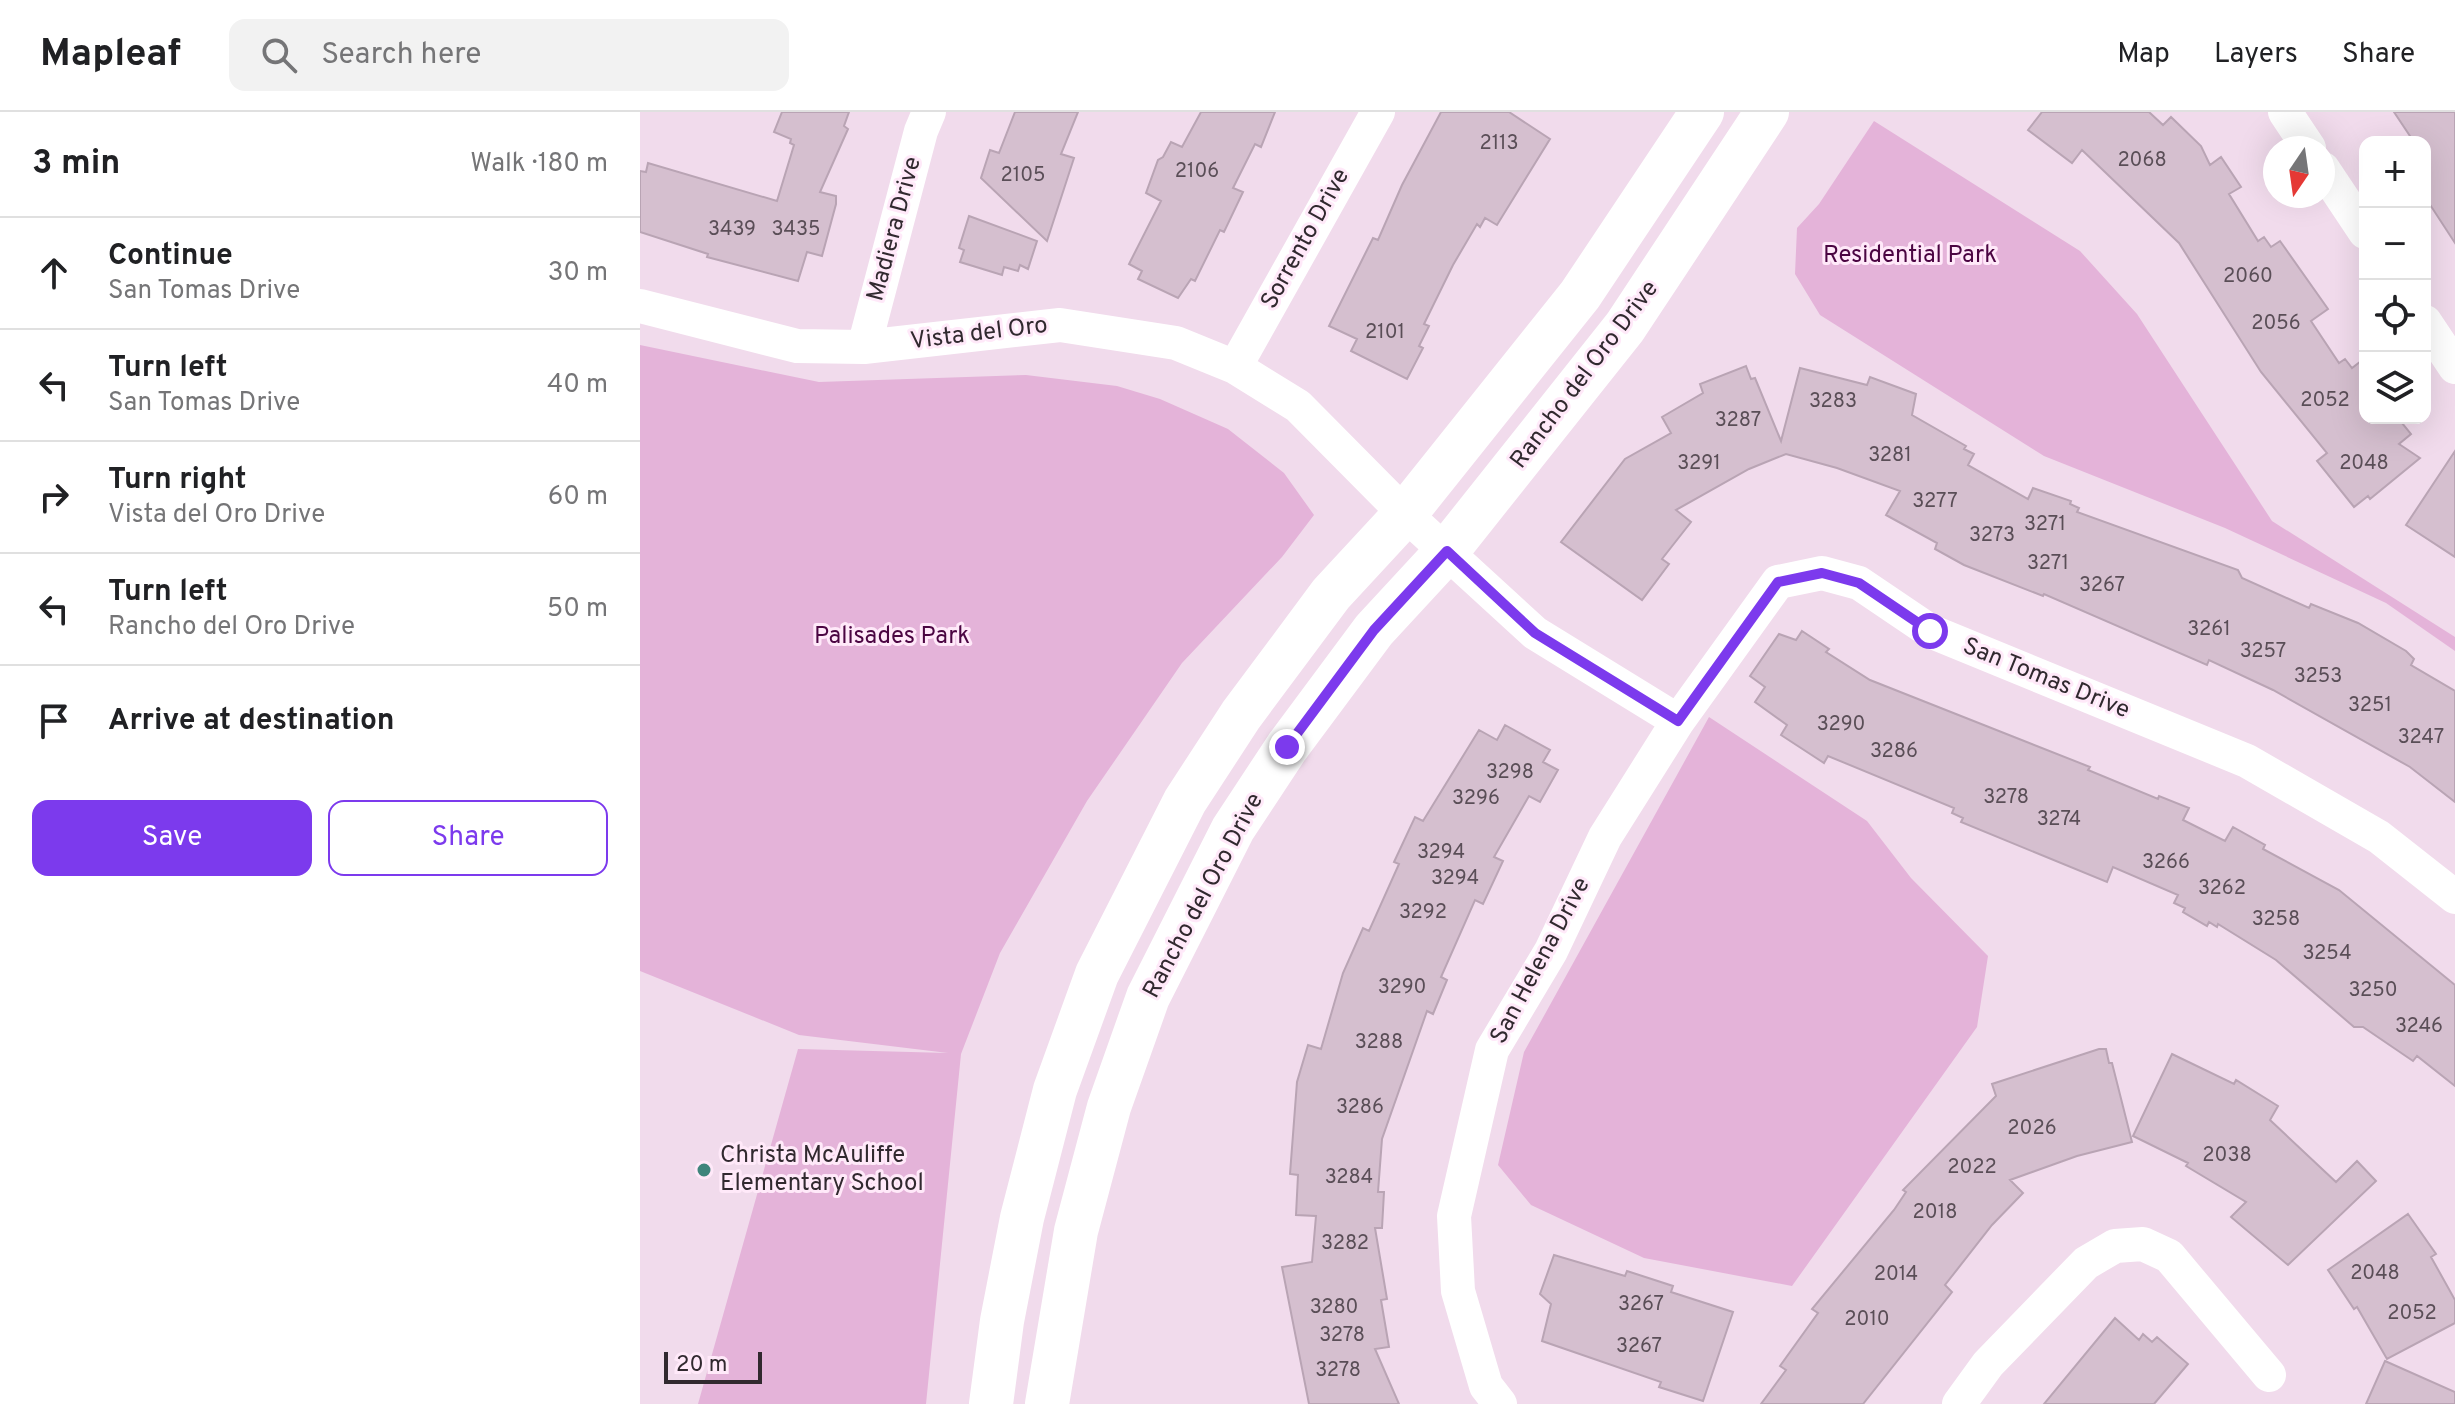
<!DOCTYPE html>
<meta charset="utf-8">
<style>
:root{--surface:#fff;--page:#f2f2f2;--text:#202124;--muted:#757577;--line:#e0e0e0;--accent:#7c3aed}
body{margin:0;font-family:Overpass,sans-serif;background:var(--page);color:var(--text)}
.controls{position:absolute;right:24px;top:24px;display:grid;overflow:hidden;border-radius:16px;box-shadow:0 8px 32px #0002}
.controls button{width:72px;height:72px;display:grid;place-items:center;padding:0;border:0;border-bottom:2px solid var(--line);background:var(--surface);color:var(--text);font:40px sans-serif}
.compass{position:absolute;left:1623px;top:24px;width:72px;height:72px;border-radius:50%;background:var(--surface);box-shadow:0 8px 32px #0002;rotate:193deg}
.scale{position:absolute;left:24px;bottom:20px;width:98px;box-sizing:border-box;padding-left:8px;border:4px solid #31292f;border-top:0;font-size:22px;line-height:28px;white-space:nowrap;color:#31292f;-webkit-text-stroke:6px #ffe9f9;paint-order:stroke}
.stop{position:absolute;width:24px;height:24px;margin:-18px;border:6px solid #7c3aed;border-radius:50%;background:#fff}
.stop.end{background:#7c3aed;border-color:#fff;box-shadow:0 2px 8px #0008}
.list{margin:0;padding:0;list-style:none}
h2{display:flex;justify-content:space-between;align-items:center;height:104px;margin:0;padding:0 32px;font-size:34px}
h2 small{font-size:26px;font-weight:400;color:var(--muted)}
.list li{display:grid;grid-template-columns:52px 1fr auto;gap:24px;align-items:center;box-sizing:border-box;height:112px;padding:0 32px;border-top:2px solid var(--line)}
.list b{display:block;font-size:30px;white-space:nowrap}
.list p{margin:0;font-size:26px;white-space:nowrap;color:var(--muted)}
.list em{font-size:26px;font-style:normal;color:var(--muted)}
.actions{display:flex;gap:16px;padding:24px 32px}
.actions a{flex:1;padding:18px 0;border:2px solid var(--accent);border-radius:16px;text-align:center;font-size:28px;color:var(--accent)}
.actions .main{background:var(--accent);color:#fff}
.icon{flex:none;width:44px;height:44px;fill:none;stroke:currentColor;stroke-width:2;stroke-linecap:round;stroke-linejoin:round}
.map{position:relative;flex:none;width:1815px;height:1292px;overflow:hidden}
header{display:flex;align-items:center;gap:48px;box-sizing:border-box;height:112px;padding:0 40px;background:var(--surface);border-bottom:2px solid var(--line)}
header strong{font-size:38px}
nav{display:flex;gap:44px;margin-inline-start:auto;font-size:28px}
.search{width:560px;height:72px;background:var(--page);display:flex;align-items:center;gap:20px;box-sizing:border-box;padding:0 28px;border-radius:16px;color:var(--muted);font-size:30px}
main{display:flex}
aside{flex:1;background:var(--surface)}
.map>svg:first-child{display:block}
.green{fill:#e4b3d9}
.building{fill:#d5bfcf;stroke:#b9a4b4;stroke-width:2}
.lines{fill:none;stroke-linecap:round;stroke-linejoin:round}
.minor{stroke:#fff;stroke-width:34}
.secondary{stroke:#fff;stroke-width:44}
.route{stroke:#7c3aed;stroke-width:10}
.poi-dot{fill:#3f857c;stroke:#ffe9f9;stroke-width:3}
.labels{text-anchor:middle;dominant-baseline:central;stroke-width:6;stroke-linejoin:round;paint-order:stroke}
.number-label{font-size:20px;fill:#5a4e57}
.street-label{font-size:24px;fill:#31292f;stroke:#ffe9f9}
.park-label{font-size:24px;fill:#4b0542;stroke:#ffe9f9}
.poi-label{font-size:24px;fill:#31292f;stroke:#ffe9f9;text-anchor:start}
</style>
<header>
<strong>Mapleaf</strong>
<div class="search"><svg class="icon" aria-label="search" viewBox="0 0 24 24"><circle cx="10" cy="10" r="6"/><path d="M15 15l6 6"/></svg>Search here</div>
<nav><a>Map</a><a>Layers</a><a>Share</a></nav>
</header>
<main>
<aside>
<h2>3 min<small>Walk · 180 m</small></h2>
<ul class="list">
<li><svg class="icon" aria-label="ahead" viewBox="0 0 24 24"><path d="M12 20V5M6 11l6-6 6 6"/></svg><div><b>Continue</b><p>San Tomas Drive</p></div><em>30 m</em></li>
<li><svg class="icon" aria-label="left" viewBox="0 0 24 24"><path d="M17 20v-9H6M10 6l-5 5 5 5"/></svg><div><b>Turn left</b><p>San Tomas Drive</p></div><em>40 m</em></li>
<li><svg class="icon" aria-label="right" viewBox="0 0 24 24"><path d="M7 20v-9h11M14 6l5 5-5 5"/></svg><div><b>Turn right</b><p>Vista del Oro Drive</p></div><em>60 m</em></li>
<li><svg class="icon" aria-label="left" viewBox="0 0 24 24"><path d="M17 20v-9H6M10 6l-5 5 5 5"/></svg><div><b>Turn left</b><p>Rancho del Oro Drive</p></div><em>50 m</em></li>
<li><svg class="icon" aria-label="arrive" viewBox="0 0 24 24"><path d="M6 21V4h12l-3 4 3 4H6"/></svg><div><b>Arrive at destination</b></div></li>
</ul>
<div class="actions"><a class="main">Save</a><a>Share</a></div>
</aside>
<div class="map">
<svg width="1815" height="1292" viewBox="0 0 1815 1292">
<rect width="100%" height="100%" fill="#f1dbec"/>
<path class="green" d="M 1234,9 L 1440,139 L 1497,202 L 1632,409 L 1815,525 L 1815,539 L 1746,491 L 1585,416 L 1404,344 L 1180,203 L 1155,162 L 1157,116 L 1179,92 Z
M 0,233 L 179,270 L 386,263 L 477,274 L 520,287 L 588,317 L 644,361 L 674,403 L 642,445 L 542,551 L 447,689 L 360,841 L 321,942 L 286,1292 L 58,1292 L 158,937 L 308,941 L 159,923 L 0,859 Z
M 1069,605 L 1227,709 L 1271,766 L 1348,844 L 1337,915 L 1152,1174 L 1004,1146 L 891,1093 L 858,1053 L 884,940 Z"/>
<path class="building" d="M 142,0 L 209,0 L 204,14 L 208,17 L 180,80 L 196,84 L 196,92 L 182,144 L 167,140 L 158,169 L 67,145 L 68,142 L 0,120 L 0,59 L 6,60 L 8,51 L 137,89 L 154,33 L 150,31 L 151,27 L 134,20 Z
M 375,0 L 438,0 L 421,42 L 434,46 L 407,129 L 341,66 L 350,38 L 359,41 Z
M 561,0 L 635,0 L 621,35 L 615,32 L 593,76 L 603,80 L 584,120 L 580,118 L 555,169 L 551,167 L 538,186 L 498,167 L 502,159 L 489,152 L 521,89 L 506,81 L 518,48 L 523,45 L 531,30 L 542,35 Z
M 801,0 L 869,0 L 910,27 L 857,113 L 845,106 L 840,115 L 837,112 L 813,153 L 784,212 L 789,214 L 779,234 L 783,236 L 767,267 L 711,239 L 717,227 L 689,214 L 733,126 L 738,128 L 762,73 Z
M 1402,0 L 1509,0 L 1523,13 L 1531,5 L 1561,34 L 1570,53 L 1581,45 L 1601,75 L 1589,82 L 1618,129 L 1624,125 L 1631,135 L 1640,129 L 1688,197 L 1671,209 L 1699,251 L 1705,247 L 1712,256 L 1725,246 L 1725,306 L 1758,306 L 1771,322 L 1759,332 L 1780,346 L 1730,387 L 1728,384 L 1714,395 L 1677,349 L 1687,341 L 1621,260 L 1539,131 L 1442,38 L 1432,51 L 1388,18 Z
M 1754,0 L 1815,0 L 1815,131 L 1785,85 L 1785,30 L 1774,30 Z
M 329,104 L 397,129 L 388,157 L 380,153 L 378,159 L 364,155 L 362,163 L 320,150 L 324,138 L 319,136 Z
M 1106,254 L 1111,267 L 1115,266 L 1141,329 L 1160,256 L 1227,273 L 1230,265 L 1276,282 L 1272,303 L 1326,334 L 1324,337 L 1334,342 L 1328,353 L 1388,387 L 1393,376 L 1431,389 L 1430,392 L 1439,396 L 1437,400 L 1598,458 L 1602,466 L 1669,496 L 1671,492 L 1718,511 L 1766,539 L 1774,547 L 1771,553 L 1815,579 L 1815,690 L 1770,655 L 1633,578 L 1569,548 L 1567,553 L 1404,482 L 1403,484 L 1324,453 L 1295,437 L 1297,431 L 1246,403 L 1260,379 L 1197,356 L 1146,342 L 1109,357 L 1036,398 L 1051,410 L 1022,447 L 1029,452 L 1002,488 L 921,430 L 985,347 L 1031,321 L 1022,305 L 1063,281 L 1060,272 Z
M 1815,339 L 1815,445 L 1766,413 Z
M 1162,519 L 1189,537 L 1186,540 L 1230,568 L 1450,655 L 1448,658 L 1518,687 L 1519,684 L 1549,696 L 1543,708 L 1585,729 L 1593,715 L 1625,733 L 1623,737 L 1699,778 L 1815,873 L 1815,974 L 1777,944 L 1773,949 L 1723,915 L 1714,915 L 1636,848 L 1578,812 L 1577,815 L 1569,810 L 1567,814 L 1543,800 L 1545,796 L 1534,791 L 1538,783 L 1473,755 L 1467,770 L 1321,710 L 1323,706 L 1312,701 L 1314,696 L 1188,644 L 1184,651 L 1141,623 L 1147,613 L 1115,590 L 1125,575 L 1110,564 L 1139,522 L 1156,528 Z
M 865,613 L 910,638 L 903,650 L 918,658 L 900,690 L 889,684 L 854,745 L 863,749 L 843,792 L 835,788 L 801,865 L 807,868 L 793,902 L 787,899 L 742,1027 L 738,1080 L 744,1080 L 742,1116 L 735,1116 L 747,1187 L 741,1188 L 749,1235 L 735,1237 L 759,1292 L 669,1292 L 642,1155 L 672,1150 L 676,1104 L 656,1103 L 658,1063 L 650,1062 L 657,970 L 668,933 L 681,937 L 703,861 L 723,816 L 729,819 L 759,752 L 754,750 L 775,705 L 783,709 L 839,618 L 857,628 Z
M 1459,937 L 1466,937 L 1469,951 L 1472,951 L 1492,1030 L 1437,1044 L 1370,1068 L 1383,1081 L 1352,1113 L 1305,1173 L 1312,1180 L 1223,1292 L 1121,1292 L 1146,1258 L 1140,1254 L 1178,1201 L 1172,1197 L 1254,1098 L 1266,1080 L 1263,1078 L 1356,984 L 1352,972 Z
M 1532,942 L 1594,972 L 1596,968 L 1638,994 L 1630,1008 L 1696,1070 L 1717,1049 L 1736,1069 L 1648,1153 L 1591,1105 L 1606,1090 L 1546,1054 L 1548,1051 L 1493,1024 Z
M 1768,1102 L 1796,1142 L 1791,1145 L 1815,1188 L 1815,1211 L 1747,1247 L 1717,1195 L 1714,1197 L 1688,1158 Z
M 914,1143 L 985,1164 L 987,1159 L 1033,1174 L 1031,1180 L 1093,1200 L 1063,1289 L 1019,1275 L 1021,1270 L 902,1229 L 911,1192 L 900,1182 Z
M 1475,1206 L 1499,1228 L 1503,1222 L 1512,1230 L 1517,1225 L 1548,1252 L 1514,1292 L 1404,1292 Z
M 1745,1249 L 1815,1280 L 1815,1292 L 1726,1292 Z"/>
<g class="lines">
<path class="minor" d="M 1645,0 L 1669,36
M 1683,57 L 1725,120
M 0,194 L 157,234 L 224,235 L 420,213 L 536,231 L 595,255 L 658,294 L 765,402 L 895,521 L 1038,609
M 1785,210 L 1815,255
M 224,235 L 281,19 L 289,0
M 595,255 L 738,0
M 860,1292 L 846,1274 L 818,1179 L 814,1104 L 852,938 L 911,839 L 965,725 L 1038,609 L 1138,470 L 1182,461 L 1219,471 L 1290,519 L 1607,649 L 1739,725 L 1815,785
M 1319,1292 L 1348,1252 L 1446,1151 L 1475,1134 L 1503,1132 L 1529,1144 L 1629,1263"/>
<path class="secondary" d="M 351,1292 L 362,1209 L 382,1106 L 415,978 L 457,862 L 545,689 L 601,603 L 691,482 L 765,402 L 940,183 L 1062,0
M 407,1292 L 436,1119 L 469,995 L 508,885 L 593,717 L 647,635 L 734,518 L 807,439 L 985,215 L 1127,0"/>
</g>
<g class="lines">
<path class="route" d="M 647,635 L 734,518 L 807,439 L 895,521 L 1038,609 L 1138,470 L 1182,461 L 1219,471 L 1290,519"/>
</g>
<circle class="poi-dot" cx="64" cy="1058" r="8"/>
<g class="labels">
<g class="number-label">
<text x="859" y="32">2113</text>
<text x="1502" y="49">2068</text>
<text x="557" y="60">2106</text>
<text x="383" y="64">2105</text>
<text x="92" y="118">3439</text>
<text x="156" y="118">3435</text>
<text x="1608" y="165">2060</text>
<text x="1636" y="212">2056</text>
<text x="745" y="221">2101</text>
<text x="1685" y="289">2052</text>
<text x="1193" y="290">3283</text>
<text x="1098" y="309">3287</text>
<text x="1250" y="344">3281</text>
<text x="1059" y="352">3291</text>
<text x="1724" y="352">2048</text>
<text x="1295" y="390">3277</text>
<text x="1405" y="413">3271</text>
<text x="1352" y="424">3273</text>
<text x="1408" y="452">3271</text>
<text x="1462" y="474">3267</text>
<text x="1569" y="518">3261</text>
<text x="1623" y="540">3257</text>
<text x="1678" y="565">3253</text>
<text x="1730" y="594">3251</text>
<text x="1201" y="613">3290</text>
<text x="1781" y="626">3247</text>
<text x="1254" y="640">3286</text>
<text x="870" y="661">3298</text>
<text x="1366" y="686">3278</text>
<text x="836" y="687">3296</text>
<text x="1419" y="708">3274</text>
<text x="801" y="741">3294</text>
<text x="1526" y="751">3266</text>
<text x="815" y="767">3294</text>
<text x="1582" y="777">3262</text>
<text x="783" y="801">3292</text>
<text x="1636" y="808">3258</text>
<text x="1687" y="842">3254</text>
<text x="762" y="876">3290</text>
<text x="1733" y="879">3250</text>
<text x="1779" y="915">3246</text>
<text x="739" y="931">3288</text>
<text x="720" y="996">3286</text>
<text x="1392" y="1017">2026</text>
<text x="1587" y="1044">2038</text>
<text x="1332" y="1056">2022</text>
<text x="709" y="1066">3284</text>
<text x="1295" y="1101">2018</text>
<text x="705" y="1132">3282</text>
<text x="1735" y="1162">2048</text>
<text x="1256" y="1163">2014</text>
<text x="1001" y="1193">3267</text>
<text x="694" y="1196">3280</text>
<text x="1772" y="1202">2052</text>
<text x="1227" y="1208">2010</text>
<text x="702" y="1224">3278</text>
<text x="999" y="1235">3267</text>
<text x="698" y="1259">3278</text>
</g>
<g class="street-label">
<text transform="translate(255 117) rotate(-75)">Madiera Drive</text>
<text transform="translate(666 127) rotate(-61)">Sorrento Drive</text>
<text transform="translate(339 222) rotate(-7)">Vista del Oro</text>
<text transform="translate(945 263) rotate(-53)">Rancho del Oro Drive</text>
<text transform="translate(1406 567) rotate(22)">San Tomas Drive</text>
<text transform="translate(564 784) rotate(-62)">Rancho del Oro Drive</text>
<text transform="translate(901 849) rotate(-62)">San Helena Drive</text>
</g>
<g class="park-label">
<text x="1270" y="144">Residential Park</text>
<text x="252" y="525">Palisades Park</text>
</g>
<g class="poi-label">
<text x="80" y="1044">Christa McAuliffe<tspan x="80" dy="28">Elementary School</tspan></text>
</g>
</g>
</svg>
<div class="controls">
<button>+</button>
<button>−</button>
<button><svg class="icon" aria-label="locate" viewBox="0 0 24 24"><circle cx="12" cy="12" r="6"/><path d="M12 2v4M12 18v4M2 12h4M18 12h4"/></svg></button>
<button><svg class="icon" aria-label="layers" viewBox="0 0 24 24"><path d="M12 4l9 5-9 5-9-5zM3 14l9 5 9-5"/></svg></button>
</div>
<svg class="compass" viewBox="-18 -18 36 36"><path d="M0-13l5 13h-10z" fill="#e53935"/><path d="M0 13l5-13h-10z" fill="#757577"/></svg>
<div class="scale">20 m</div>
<div class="stop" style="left:1290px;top:519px"></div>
<div class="stop end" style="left:647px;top:635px"></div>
</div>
</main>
